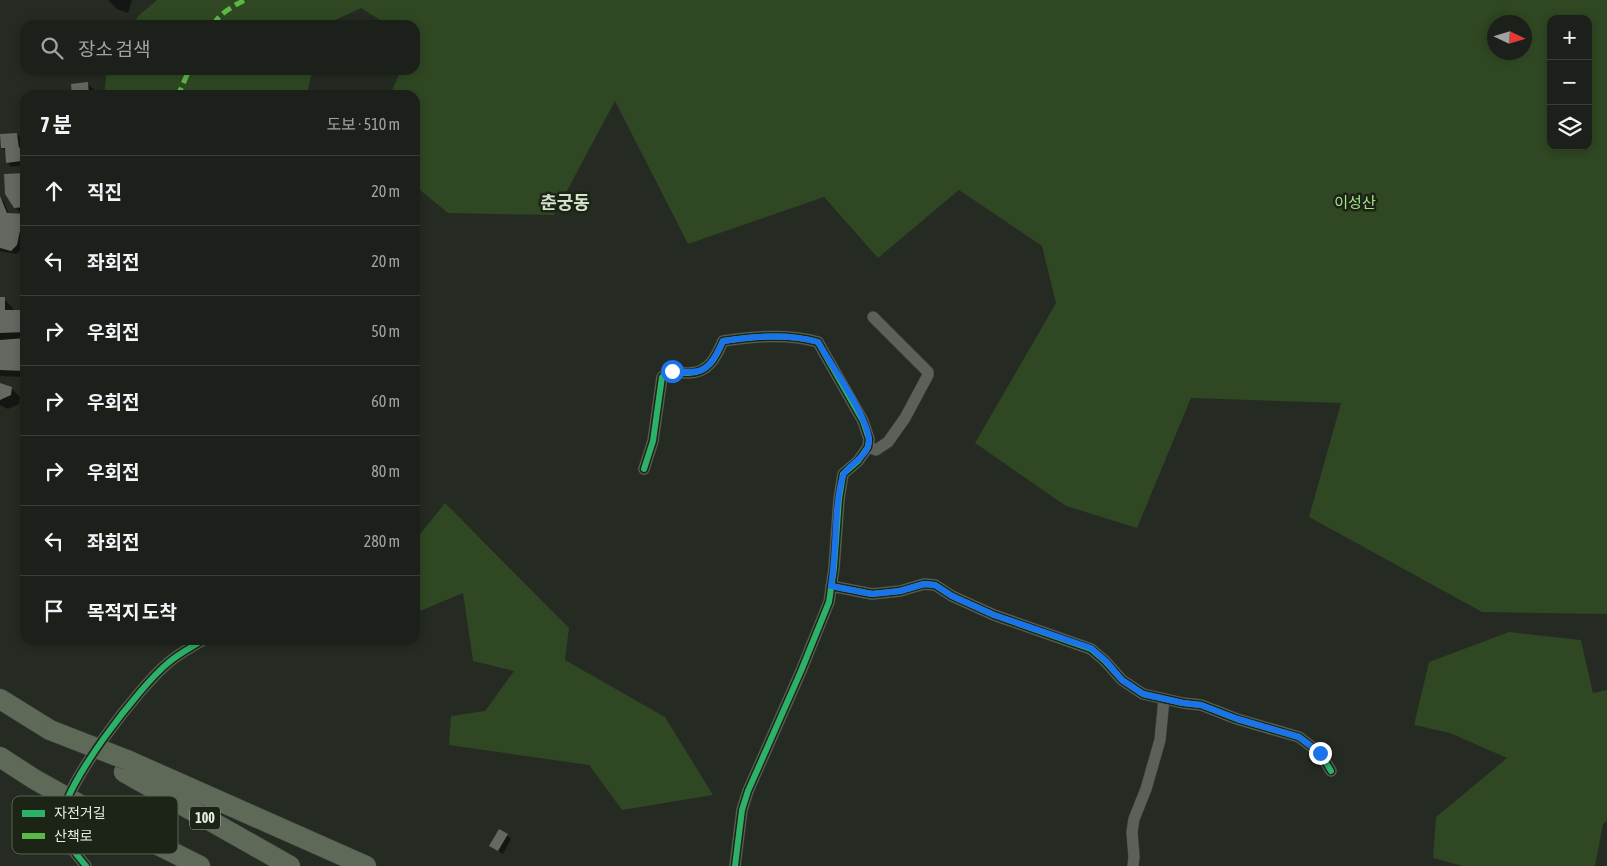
<!DOCTYPE html>
<html lang="ko">
<meta charset="utf-8">
<style>
:root{--surface:#1c201a;--page:#292d27;--text:#f1f3f6;--muted:#a0a3a2;--line:#3a3e39}
body{margin:0;font-family:"Asap Condensed","Noto Sans KR",sans-serif;background:var(--page);color:var(--text)}
.controls{position:absolute;right:15px;top:15px;display:grid;overflow:hidden;border-radius:10px;box-shadow:0 2px 8px #0003}
.controls button{width:45px;height:45px;display:grid;place-items:center;padding:0;border:0;border-bottom:1px solid var(--line);background:var(--surface);color:var(--text);font:25px sans-serif}
.compass{position:absolute;left:1487px;top:15px;width:45px;height:45px;border-radius:50%;background:var(--surface);box-shadow:0 2px 8px #0003;rotate:94deg}
.stop{position:absolute;width:15px;height:15px;margin:-11px;border:4px solid #1a73e8;border-radius:50%;background:#fff}
.stop.end{background:#1a73e8;border-color:#fff;box-shadow:0 1px 5px #0008}
.list{margin:0;padding:0;list-style:none}
h2{display:flex;justify-content:space-between;align-items:center;height:65px;margin:0;padding:0 20px;font-size:21px}
h2 small{font-size:16px;font-weight:400;color:var(--muted)}
.list li{display:grid;grid-template-columns:32px 1fr auto;gap:15px;align-items:center;box-sizing:border-box;height:70px;padding:0 20px;border-top:1px solid var(--line)}
.list b{display:block;font-size:19px;white-space:nowrap}
.list em{font-size:16px;font-style:normal;color:var(--muted)}
.icon{flex:none;width:28px;height:28px;fill:none;stroke:currentColor;stroke-width:2;stroke-linecap:round;stroke-linejoin:round}
.map{position:relative;flex:none;width:1607px;height:866px;overflow:hidden}
.search{position:absolute;background:var(--surface);box-shadow:0 2px 8px #0003;left:20px;top:20px;width:400px;height:55px;display:flex;align-items:center;gap:12px;box-sizing:border-box;padding:0 18px;border-radius:15px;color:var(--muted);font-size:19px}
.panel{position:absolute;background:var(--surface);box-shadow:0 2px 8px #0003;left:20px;top:90px;width:400px;height:555px;border-radius:15px}
.map>svg:first-child{display:block}
.green{fill:#2f4722;fill-rule:evenodd}
.shadow{fill:#0007}
.building{fill:#646861}
.lines{fill:none;stroke-linecap:round;stroke-linejoin:round}
.street-casing{stroke:#41463f;stroke-width:12}
.highway-casing{stroke:#41463f;stroke-width:21}
.street{stroke:#5b6059;stroke-width:11}
.highway{stroke:#5e6957;stroke-width:20}
.highway-bridge-casing{stroke:#41463f;stroke-width:21;stroke-linecap:butt}
.highway-bridge{stroke:#5e6957;stroke-width:20}
.quiet{stroke:#58b947;stroke-width:5;stroke-dasharray:10 5;stroke-linecap:butt}
.cycleway-casing{stroke:#1b2415;stroke-width:9}
.cycleway{stroke:#2db169;stroke-width:6}
.route{stroke:#1a73e8;stroke-width:6}
.labels{text-anchor:middle;dominant-baseline:central;stroke-width:5;stroke-linejoin:round;paint-order:stroke}
.shield{fill:#1b2415;stroke:#aab1a6;stroke-width:1}
.shield-label{font-size:14px;font-weight:bold;fill:#e7eee4}
.park-label{font-size:15px;fill:#a7e287;stroke:#1b2415}
.quarter-label{font-size:18px;font-weight:bold;fill:#d4e1cd;stroke:#1b2415}
.key{fill:#1b2415;stroke:#586153;stroke-width:1}
.key-label{font-size:14px;fill:#e7eee4}
</style>
<div class="map">
<svg width="1607" height="866" viewBox="0 0 1607 866">
<rect width="100%" height="100%" fill="#252a22"/>
<path class="green" d="M 157,0 L 1607,0 L 1607,614 L 1482,612 L 1309,517 L 1341,403 L 1191,398 L 1137,528 L 1066,506 L 975,443 L 1056,303 L 1042,246 L 959,190 L 878,258 L 824,197 L 688,244 L 615,101 L 554,215 L 448,213 L 415,186 L 415,95 L 390,95 L 401,70 L 415,70 L 415,25 L 388,25 L 361,8 L 331,22 L 330,25 L 133,25 L 138,16 ZM 1551,19 L 1588,19 L 1588,146 L 1551,146 ZM 1524,22 L 1524,52 L 1494,52 L 1494,22 Z
M 107,70 L 312,70 L 307,95 L 104,95 Z
M 445,503 L 569,628 L 565,660 L 665,717 L 713,795 L 622,810 L 589,765 L 449,745 L 451,716 L 485,711 L 514,671 L 473,661 L 463,593 L 420,611 L 415,585 L 415,536 L 421,533 Z
M 1509,632 L 1581,640 L 1593,693 L 1607,690 L 1607,821 L 1603,824 L 1595,866 L 1463,866 L 1433,858 L 1436,817 L 1507,758 L 1450,733 L 1414,725 L 1429,662 Z"/>
<path class="shadow" d="M 108,0 L 132,0 L 128,13 L 117,9 Z
M 87,83 L 94,90 L 94,95 L 73,95 Z
M 17,134 L 21,138 L 22,150 L 25,152 L 25,165 L 11,167 L 7,162 L 6,152 L 2,147 Z
M 25,174 L 25,214 L 23,214 L 25,216 L 25,231 L 21,250 L 16,254 L 0,251 L 0,198 L 4,202 L 9,215 L 23,215 L 15,207 Z
M 0,299 L 4,299 L 13,308 L 14,311 L 25,311 L 25,377 L 0,376 Z
M 0,384 L 11,388 L 20,397 L 19,404 L 8,409 L 0,405 Z
M 507,835 L 511,839 L 503,854 L 491,846 Z"/>
<path class="building" d="M 88,82 L 89,95 L 72,95 L 71,84 Z
M 17,133 L 19,148 L 21,147 L 22,161 L 6,163 L 5,148 L 1,148 L 0,134 Z
M 25,173 L 25,207 L 14,208 L 5,194 L 4,174 Z
M 0,196 L 7,213 L 25,214 L 25,226 L 21,226 L 17,245 L 11,251 L 0,248 Z
M 21,291 L 25,291 L 25,308 L 21,308 Z
M 0,297 L 5,297 L 5,310 L 25,310 L 25,332 L 0,333 Z
M 25,338 L 25,371 L 0,370 L 0,340 Z
M 0,383 L 12,387 L 11,395 L 0,400 Z
M 499,829 L 508,834 L 498,851 L 489,846 Z"/>
<g class="lines">
<g class="street-casing">
<path id="street" d="M 868,447 L 876,450 L 888,442 L 905,418 L 928,375 L 928,372 L 873,317
M 644,469 L 653,441 L 662,377 C 674,369 675,373 688,373 C 709,373 716,357 723,341 C 754,336 788,333 818,342 L 863,421 L 869,439 L 868,447 L 858,461 L 843,474 L 839,499 L 834,568 L 829,602 L 801,671 L 748,791 L 742,810 L 735,866
M 831,586 L 872,594 L 900,591 L 924,584 L 935,585 L 952,596 L 994,615 L 1091,649 L 1105,661 L 1122,680 L 1143,694 L 1183,703 L 1201,705 L 1237,719 L 1299,737 L 1320,753 L 1331,771
M 86,866 C 75,852 61,839 62,820 C 62,786 140,686 168,663 C 178,654 192,647 203,640
M 1133,866 L 1134,857 L 1132,832 L 1134,819 L 1146,789 L 1160,740 L 1164,699"/>
</g>
<g class="highway-casing">
<path id="highway" d="M 0,699 L 50,730
M 0,757 L 34,779
M 127,760 L 366,866
M 124,772 L 290,866
M 98,815 L 200,866"/>
</g>
<use href="#street" class="street"/>
<use href="#highway" class="highway"/>
<g class="highway-bridge-casing">
<path id="highway-bridge" d="M 50,730 L 127,760
M 34,779 L 98,815"/>
</g>
<use href="#highway-bridge" class="highway-bridge"/>
<path class="quiet" d="M 213,25 C 220,13 233,6 245,0
M 175,95 L 180,91 L 189,70"/>
<g class="cycleway-casing">
<path id="cycleway" d="M 644,469 L 653,441 L 662,377 C 674,369 675,373 688,373 C 709,373 716,357 723,341 C 754,336 788,333 818,342 L 863,421 L 869,439 L 868,447 L 858,461 L 843,474 L 839,499 L 834,568 L 829,602 L 801,671 L 748,791 L 742,810 L 735,866
M 831,586 L 872,594 L 900,591 L 924,584 L 935,585 L 952,596 L 994,615 L 1091,649 L 1105,661 L 1122,680 L 1143,694 L 1183,703 L 1201,705 L 1237,719 L 1299,737 L 1320,753 L 1331,771
M 86,866 C 75,852 61,839 62,820 C 62,786 140,686 168,663 C 178,654 192,647 203,640"/>
</g>
<use href="#cycleway" class="cycleway"/>
</g>
<g class="lines">
<path class="route" d="M 672,371 C 705,375 709,370 723,341 C 754,336 788,333 818,342 C 830,363 869,419 869,440 C 869,458 847,464 843,476 C 839,487 838,500 837,510 C 835,536 835,561 831,586 L 872,594 L 900,591 L 924,584 L 935,585 L 952,596 L 994,615 L 1091,648 L 1106,661 L 1122,680 L 1143,694 L 1183,703 L 1201,705 L 1238,719 L 1299,737 L 1320,753"/>
</g>
<g class="labels">
<rect class="shield" x="190" y="806.5" width="30" height="23" rx="4"/>
<g class="shield-label">
<text x="205" y="818">100</text>
</g>
<g class="park-label">
<text x="1355" y="202">이성산</text>
</g>
<g class="quarter-label">
<text x="565" y="202">춘궁동</text>
</g>
</g>
<rect x="12" y="796" width="166" height="58" rx="8" class="key"/>
<rect x="22" y="810" width="23" height="7" fill="#2db169"/>
<rect x="22" y="833" width="23" height="6" fill="#58b947"/>
<g class="key-label">
<text x="54" y="818">자전거길</text>
<text x="54" y="841">산책로</text>
</g>
</svg>
<div class="controls">
<button>+</button>
<button>−</button>
<button><svg class="icon" aria-label="layers" viewBox="0 0 24 24"><path d="M12 4l9 5-9 5-9-5zM3 14l9 5 9-5"/></svg></button>
</div>
<svg class="compass" viewBox="-18 -18 36 36"><path d="M0-13l5 13h-10z" fill="#e53935"/><path d="M0 13l5-13h-10z" fill="#a0a3a2"/></svg>
<div class="stop" style="left:672px;top:371px"></div>
<div class="stop end" style="left:1320px;top:753px"></div>
<div class="search"><svg class="icon" aria-label="search" viewBox="0 0 24 24"><circle cx="10" cy="10" r="6"/><path d="M15 15l6 6"/></svg>장소 검색</div>
<section class="panel">
<h2>7 분<small>도보 · 510 m</small></h2>
<ul class="list">
<li><svg class="icon" aria-label="ahead" viewBox="0 0 24 24"><path d="M12 20V5M6 11l6-6 6 6"/></svg><div><b>직진</b></div><em>20 m</em></li>
<li><svg class="icon" aria-label="left" viewBox="0 0 24 24"><path d="M17 20v-9H6M10 6l-5 5 5 5"/></svg><div><b>좌회전</b></div><em>20 m</em></li>
<li><svg class="icon" aria-label="right" viewBox="0 0 24 24"><path d="M7 20v-9h11M14 6l5 5-5 5"/></svg><div><b>우회전</b></div><em>50 m</em></li>
<li><svg class="icon" aria-label="right" viewBox="0 0 24 24"><path d="M7 20v-9h11M14 6l5 5-5 5"/></svg><div><b>우회전</b></div><em>60 m</em></li>
<li><svg class="icon" aria-label="right" viewBox="0 0 24 24"><path d="M7 20v-9h11M14 6l5 5-5 5"/></svg><div><b>우회전</b></div><em>80 m</em></li>
<li><svg class="icon" aria-label="left" viewBox="0 0 24 24"><path d="M17 20v-9H6M10 6l-5 5 5 5"/></svg><div><b>좌회전</b></div><em>280 m</em></li>
<li><svg class="icon" aria-label="arrive" viewBox="0 0 24 24"><path d="M6 21V4h12l-3 4 3 4H6"/></svg><div><b>목적지 도착</b></div></li>
</ul>
</section>
</div>
